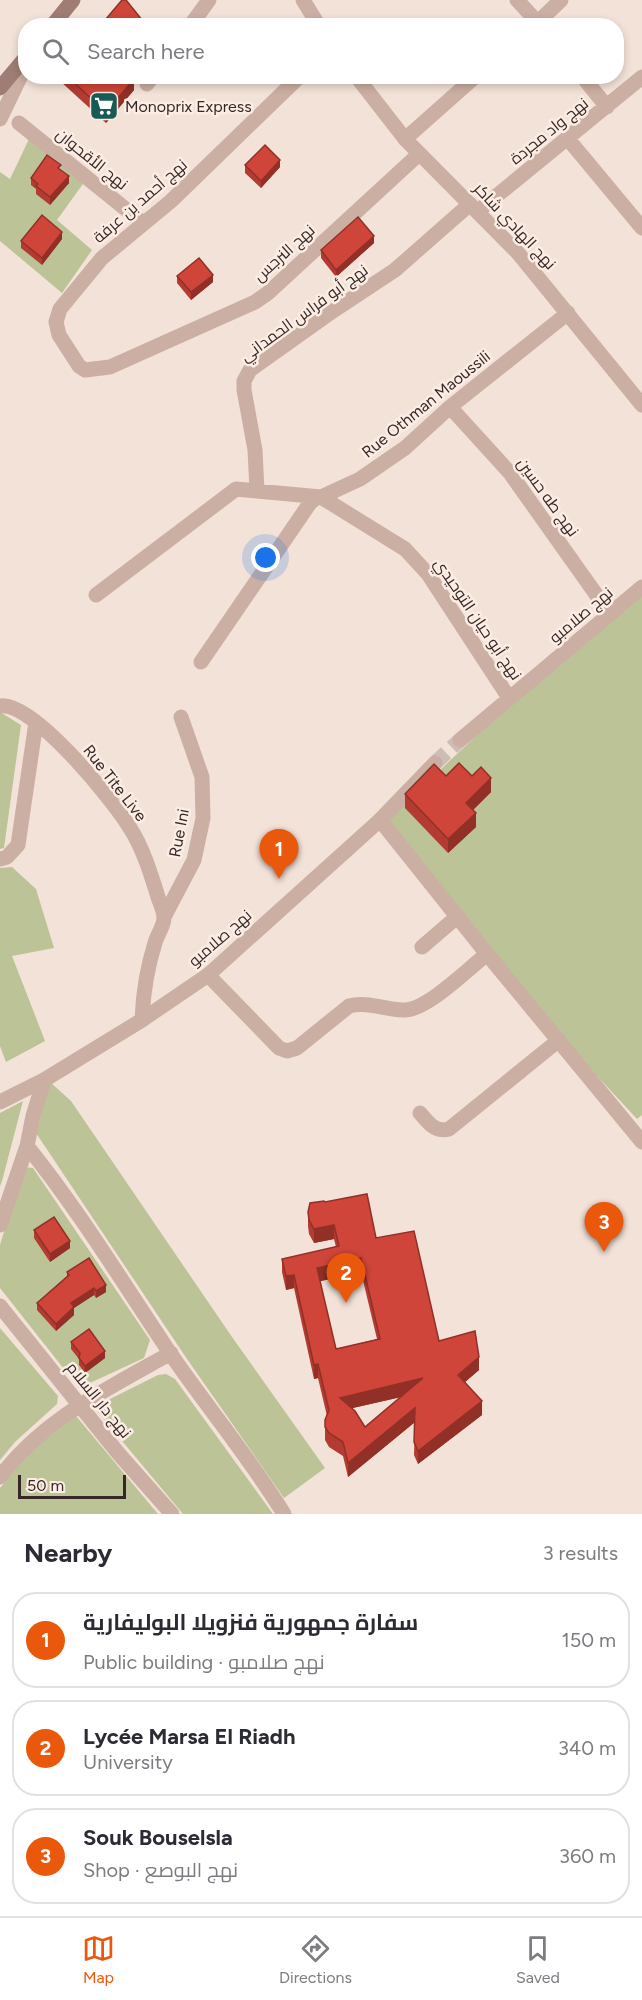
<!DOCTYPE html>
<meta charset="utf-8">
<style>
:root{--surface:#fff;--page:#f7f7f7;--text:#2b2b33;--muted:#7c7c81;--line:#e1e1e2;--accent:#ea580c}
body{margin:0;font-family:Figtree,Cairo,sans-serif;background:var(--page);color:var(--text)}
.scale{position:absolute;left:18px;bottom:15px;width:108px;box-sizing:border-box;padding-left:6px;border:3px solid #362826;border-top:0;font-size:16px;line-height:21px;white-space:nowrap;color:#362826;-webkit-text-stroke:4px #fbede4;paint-order:stroke}
.you{position:absolute;left:266px;top:558px;width:21px;height:21px;margin:-15px;border:4px solid #fff;border-radius:50%;background:#1a73e8;box-shadow:0 0 0 9px #1a73e833}
.badge{display:grid;place-items:center;width:39px;height:39px;border-radius:50%;background:var(--accent);color:#fff;font-size:20px;font-weight:700}
.pin{position:absolute;translate:-50% -50px;filter:drop-shadow(0 2px 3px #0008)}
.pin::after{content:'';position:absolute;top:32px;width:21px;height:18px;background:inherit;clip-path:polygon(0 0,100% 0,50% 100%)}
.list{margin:0;padding:0;list-style:none}
h2{display:flex;justify-content:space-between;align-items:center;height:78px;margin:0;padding:0 24px;font-size:26px}
h2 small{font-size:20px;font-weight:400;color:var(--muted)}
.list li{display:grid;grid-template-columns:39px 1fr auto;gap:18px;align-items:center;box-sizing:border-box;height:96px;margin:0 12px 12px;padding:0 12px;border:2px solid var(--line);border-radius:24px}
.list b{display:block;font-size:22px;white-space:nowrap}
.list p{margin:0;font-size:20px;white-space:nowrap;color:var(--muted)}
.list em{font-size:20px;font-style:normal;color:var(--muted)}
.icon{flex:none;width:33px;height:33px;fill:none;stroke:currentColor;stroke-width:2;stroke-linecap:round;stroke-linejoin:round}
.map{position:relative;flex:none;width:642px;height:1514px;overflow:hidden}
.search{position:absolute;background:var(--surface);box-shadow:0 3px 9px #0003;left:18px;right:18px;top:18px;height:66px;display:flex;align-items:center;gap:15px;box-sizing:border-box;padding:0 21px;border-radius:24px;color:var(--muted);font-size:22px}
.sheet{height:402px;background:var(--surface)}
nav{display:flex;justify-content:space-around;align-items:center;box-sizing:border-box;height:84px;border-top:2px solid var(--line);background:var(--surface);font-size:16px;color:var(--muted)}
nav a{display:grid;justify-items:center;gap:3px}
nav .on{color:var(--accent)}
.map>svg:first-child{display:block}
.green{fill:#bbc397}
.lines{fill:none;stroke-linecap:round;stroke-linejoin:round}
.minor-tunnel{stroke:#cdbdb4;stroke-width:15;stroke-dasharray:15 8;stroke-linecap:butt}
.minor{stroke:#ccafa3;stroke-width:15}
.tertiary{stroke:#ccafa3;stroke-width:15}
.secondary{stroke:#a07d74;stroke-width:15}
.wall{fill:#b33b31;fill-rule:evenodd}
.shaded-wall{fill:#923028}
.building{fill:#d04539;stroke:#923028;stroke-width:1.5;fill-rule:evenodd}
.labels{text-anchor:middle;dominant-baseline:central;stroke-width:5;stroke-linejoin:round;paint-order:stroke}
.poi-label{font-size:16px;fill:#362826;stroke:#fbede4;text-anchor:start}
.street-label{font-size:16px;fill:#362826;stroke:#fbede4}
</style>
<div class="map">
<svg width="642" height="1514" viewBox="0 0 642 1514">
<rect width="100%" height="100%" fill="#f3e2d8"/>
<path class="green" d="M 30,137 L 85,181 L 57,220 L 92,250 L 62,293 L 0,241 L 0,172 L 10,179 Z
M 642,595 L 642,1115 L 637,1119 L 562,1038 L 387,820 L 511,703 Z
M 0,712 L 21,725 L 4,848 L 0,849 Z
M 12,867 L 36,889 L 54,948 L 12,956 L 45,1041 L 6,1062 L 0,1046 L 0,868 Z
M 50,1082 L 71,1101 L 232,1337 L 325,1468 L 284,1498 L 185,1356 L 36,1133 Z
M 23,1101 L 2,1181 L 0,1186 L 0,1113 Z
M 23,1167 L 33,1168 L 150,1340 L 144,1358 L 79,1388 L 0,1288 L 0,1245 Z
M 0,1328 L 58,1396 L 57,1404 L 15,1442 L 0,1460 Z
M 166,1374 L 175,1379 L 273,1514 L 183,1514 L 98,1412 L 108,1400 L 158,1375 Z
M 76,1416 L 158,1514 L 0,1514 L 0,1488 L 31,1450 Z"/>
<g class="lines">
<path class="minor-tunnel" d="M 435,763 L 460,740"/>
<path class="minor" d="M 517,0 L 541,26
M 190,26 L 209,0
M 534,26 L 561,0
M 300,76 L 171,201 L 102,258 L 60,309 L 56,322 L 59,335 L 79,366 L 85,370 L 110,367 L 255,302 L 268,293 L 419,154
M 582,76 L 607,107
M 147,84 L 153,76
M 19,123 L 143,223
M 405,139 L 476,76
M 568,139 L 642,228
M 478,211 L 642,77
M 450,407 L 510,473 L 610,614
M 257,490 L 255,450 L 244,390 L 244,381 L 250,370 L 333,311 L 395,270 L 470,204
M 96,595 L 236,489 L 321,497 L 405,549 L 428,574 L 509,698
M 201,662 L 310,503 L 316,498 L 321,497 L 360,479 L 405,448 L 450,407 L 568,313
M 0,706 C 32,700 113,800 130,828 C 144,850 151,875 159,900 C 161,905 164,912 164,918 C 164,926 157,935 155,943 C 147,968 143,994 142,1020
M 460,740 L 642,587
M 380,820 L 435,763
M 0,859 L 7,857 L 18,845 L 36,722
M 164,917 L 194,860 L 203,818 L 202,777 L 181,717
M 422,947 L 458,916
M 208,975 L 279,1048 L 287,1051 L 297,1048 L 349,1006 C 367,1001 387,1010 405,1010 C 428,1009 468,969 487,954
M 420,1113 C 428,1122 435,1133 449,1129 L 559,1040
M 27,1146 C 80,1212 123,1283 170,1353 C 207,1407 250,1458 284,1514
M 0,1225 L 27,1146 L 33,1116 L 44,1080
M 0,1477 C 43,1419 109,1388 171,1353"/>
<path class="tertiary" d="M 303,0 L 319,26
M 356,76 L 405,139 L 518,253 L 642,405
M 0,119 L 26,65
M 0,1102 L 44,1080 L 142,1020 L 208,975 L 380,820 L 487,954 L 642,1142
M 0,1306 L 118,1453 L 172,1514"/>
<path class="secondary" d="M 52,26 L 73,0
M 0,88 L 26,57"/>
</g>
<path class="wall" d="M 60,76 L 137,76 L 134,79 L 134,90 L 106,123 L 60,81 Z
M 245,165 L 280,167 L 261,188 L 245,173 Z
M 61,170 L 69,183 L 50,205 L 36,194 L 36,189 L 31,185 L 31,178 Z
M 62,239 L 42,265 L 21,248 L 21,241 Z
M 374,243 L 336,277 L 321,258 L 321,250 Z
M 177,276 L 213,282 L 191,300 L 177,283 Z
M 446,776 L 472,776 L 491,792 L 473,810 L 476,827 L 448,853 L 405,808 L 405,794 Z
M 325,1202 L 376,1238 L 439,1341 L 479,1370 L 465,1382 L 482,1415 L 418,1464 L 414,1455 L 415,1422 L 348,1477 L 343,1456 L 329,1447 L 325,1440 L 325,1420 L 327,1416 L 318,1378 L 314,1379 L 294,1288 L 286,1290 L 282,1272 L 282,1259 L 336,1247 L 334,1239 L 314,1243 L 309,1234 L 308,1226 L 308,1212 ZM 361,1272 L 377,1339 L 336,1349 L 320,1281 ZM 401,1397 L 365,1427 L 352,1408 Z
M 34,1230 L 70,1248 L 50,1262 L 34,1238 Z
M 67,1272 L 106,1292 L 96,1298 L 94,1295 L 74,1308 L 74,1315 L 56,1331 L 37,1310 L 37,1303 L 67,1276 Z
M 71,1342 L 105,1358 L 85,1373 L 79,1365 L 79,1359 L 71,1349 Z"/>
<path class="shaded-wall" d="M 129,76 L 137,76 L 134,79 L 134,90 L 106,123 L 106,112 Z
M 280,160 L 280,167 L 261,188 L 261,181 Z
M 69,176 L 69,183 L 50,205 L 50,197 Z
M 62,232 L 62,239 L 42,265 L 42,258 Z
M 374,236 L 374,243 L 336,277 L 336,270 Z
M 213,275 L 213,282 L 191,300 L 191,292 Z
M 491,778 L 491,792 L 466,817 L 466,803 Z
M 476,813 L 476,827 L 448,853 L 448,839 Z
M 334,1225 L 334,1239 L 314,1243 L 314,1229 Z
M 70,1241 L 70,1248 L 50,1262 L 50,1254 Z
M 361,1258 L 361,1272 L 317,1282 L 317,1268 Z
M 294,1275 L 294,1288 L 286,1290 L 286,1276 Z
M 106,1285 L 106,1292 L 96,1298 L 96,1291 Z
M 94,1288 L 94,1295 L 74,1308 L 74,1315 L 56,1331 L 56,1324 L 71,1303 Z
M 105,1351 L 105,1358 L 85,1373 L 85,1366 Z
M 479,1357 L 479,1370 L 458,1388 L 458,1375 Z
M 318,1364 L 318,1378 L 314,1379 L 314,1365 Z
M 423,1378 L 423,1392 L 340,1411 L 340,1398 Z
M 482,1401 L 482,1415 L 418,1464 L 418,1451 Z
M 415,1408 L 415,1422 L 348,1477 L 348,1463 Z"/>
<path class="building" d="M 122,0 L 126,0 L 147,26 L 100,26 Z
M 67,76 L 132,76 L 134,79 L 106,112 Z
M 265,145 L 280,160 L 261,181 L 245,165 Z
M 47,155 L 61,165 L 58,168 L 69,176 L 50,197 L 36,186 L 38,184 L 31,178 Z
M 42,215 L 62,232 L 42,258 L 21,241 Z
M 358,217 L 374,236 L 336,270 L 321,250 Z
M 199,258 L 213,275 L 191,292 L 177,276 Z
M 459,763 L 472,776 L 481,767 L 491,778 L 466,803 L 476,813 L 448,839 L 405,794 L 434,764 L 446,776 Z
M 367,1194 L 376,1238 L 414,1231 L 439,1341 L 475,1331 L 479,1357 L 458,1375 L 482,1401 L 418,1451 L 414,1442 L 415,1408 L 348,1463 L 343,1442 L 329,1433 L 325,1427 L 325,1420 L 329,1410 L 318,1364 L 314,1365 L 294,1275 L 286,1276 L 282,1259 L 339,1246 L 334,1225 L 314,1229 L 309,1220 L 308,1212 L 310,1203 L 324,1201 L 325,1202 ZM 361,1258 L 380,1339 L 336,1349 L 317,1268 ZM 423,1378 L 365,1427 L 355,1411 L 340,1398 Z
M 54,1217 L 70,1241 L 50,1254 L 34,1230 Z
M 89,1258 L 106,1285 L 96,1291 L 94,1288 L 71,1303 L 74,1307 L 56,1324 L 37,1303 L 69,1275 L 67,1272 Z
M 89,1329 L 105,1351 L 85,1366 L 79,1358 L 80,1353 L 71,1342 Z"/>
<defs>
<g id="supermarket-square" transform="scale(1.5)"><rect x="-9" y="-9" width="18" height="18" rx="4" fill="#185b55" stroke="#fbede4"/><path d="M-6-5.5h2.5l.6 2H6L4.5 2H-2.5L-4.4-4H-6ZM-1.5 3.2a1.3 1.3 0 1 0 .1 0ZM3 3.2a1.3 1.3 0 1 0 .1 0Z" fill="#fff"/></g>
</defs>
<g fill-rule="evenodd">
<use href="#supermarket-square" x="104" y="106"/>
</g>
<g class="labels">
<g class="poi-label">
<text x="125" y="106">Monoprix Express</text>
</g>
<g class="street-label">
<text transform="translate(549 131) rotate(-39)">نهج واد مجردة</text>
<text transform="translate(92 159) rotate(39)">نهج الأقحوان</text>
<text transform="translate(140 201) rotate(-41)">نهج أحمد بن عرفة</text>
<text transform="translate(515 226) rotate(47)">نهج الهادي شاكر</text>
<text transform="translate(284 253) rotate(-42)">نهج النرجس</text>
<text transform="translate(304 313) rotate(-36)">نهج أبو فراس الحمداني</text>
<text transform="translate(426 404) rotate(-39)">Rue Othman Maoussili</text>
<text transform="translate(548 497) rotate(54)">نهج طه حسين</text>
<text transform="translate(581 615) rotate(-40)">نهج صلامبو</text>
<text transform="translate(478 619) rotate(56)">نهج أبو حيان التوحيدي</text>
<text transform="translate(115 783) rotate(52)">Rue Tite Live</text>
<text transform="translate(179 833) rotate(-79)">Rue Ini</text>
<text transform="translate(220 938) rotate(-41)">نهج صلامبو</text>
<text transform="translate(99 1400) rotate(51)">نهج دار السلام</text>
</g>
</g>
</svg>
<div class="scale">50 m</div>
<div class="you"></div>
<div class="pin badge" style="left:279px;top:879px">1</div>
<div class="pin badge" style="left:346px;top:1303px">2</div>
<div class="pin badge" style="left:604px;top:1252px">3</div>
<div class="search"><svg class="icon" aria-label="search" viewBox="0 0 24 24"><circle cx="10" cy="10" r="6"/><path d="M15 15l6 6"/></svg>Search here</div>
</div>
<section class="sheet">
<h2>Nearby<small>3 results</small></h2>
<ul class="list">
<li><span class="badge">1</span><div><b>سفارة جمهورية فنزويلا البوليفارية</b><p>Public building · نهج صلامبو</p></div><em>150 m</em></li>
<li><span class="badge">2</span><div><b>Lycée Marsa El Riadh</b><p>University</p></div><em>340 m</em></li>
<li><span class="badge">3</span><div><b>Souk Bouselsla</b><p>Shop · نهج البوصع</p></div><em>360 m</em></li>
</ul>
</section>
<nav>
<a class="on"><svg class="icon" aria-label="map" viewBox="0 0 24 24"><path d="M3 6l6-2 6 2 6-2v14l-6 2-6-2-6 2zM9 4v14M15 6v14"/></svg>Map</a>
<a><svg class="icon" aria-label="directions" viewBox="0 0 24 24"><path d="M12 3l9 9-9 9-9-9zM9 14v-3h6M13 9l2 2-2 2"/></svg>Directions</a>
<a><svg class="icon" aria-label="saved" viewBox="0 0 24 24"><path d="M7 4h10v16l-5-4-5 4z"/></svg>Saved</a>
</nav>
